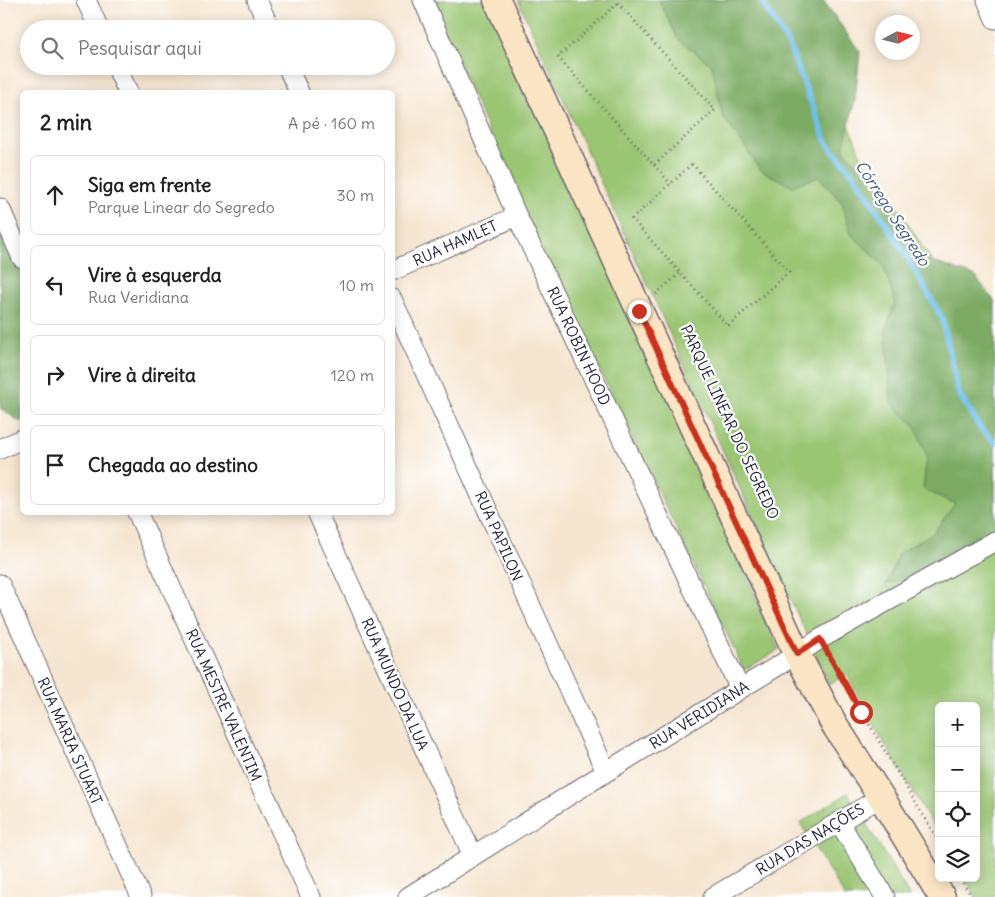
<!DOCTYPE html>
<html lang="pt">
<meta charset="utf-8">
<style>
:root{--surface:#fff;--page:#f6f6f6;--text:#202124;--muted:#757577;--line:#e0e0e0}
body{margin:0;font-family:Delius,sans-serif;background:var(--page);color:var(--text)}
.controls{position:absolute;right:15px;bottom:15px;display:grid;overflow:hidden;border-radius:8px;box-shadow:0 2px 12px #0003}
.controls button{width:45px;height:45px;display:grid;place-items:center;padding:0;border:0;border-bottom:1px solid var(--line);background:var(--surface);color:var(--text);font:25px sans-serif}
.compass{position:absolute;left:875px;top:15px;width:45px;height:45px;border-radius:50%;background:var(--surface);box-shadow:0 2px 12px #0003;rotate:83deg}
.stop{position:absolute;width:15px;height:15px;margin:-11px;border:4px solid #c8321e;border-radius:50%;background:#fff}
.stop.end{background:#c8321e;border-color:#fff;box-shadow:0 1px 5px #0008}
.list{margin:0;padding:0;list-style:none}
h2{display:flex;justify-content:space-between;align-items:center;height:65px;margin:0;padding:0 20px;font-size:21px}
h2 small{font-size:16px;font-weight:400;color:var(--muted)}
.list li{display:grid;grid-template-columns:32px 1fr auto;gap:15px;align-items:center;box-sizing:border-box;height:80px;margin:0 10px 10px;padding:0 10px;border:1px solid var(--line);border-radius:8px}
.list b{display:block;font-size:19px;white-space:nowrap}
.list p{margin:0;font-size:16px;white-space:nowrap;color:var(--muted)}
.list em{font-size:16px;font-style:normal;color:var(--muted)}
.icon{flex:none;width:28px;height:28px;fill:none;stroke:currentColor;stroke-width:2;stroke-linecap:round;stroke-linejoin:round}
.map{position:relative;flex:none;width:995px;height:897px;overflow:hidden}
.search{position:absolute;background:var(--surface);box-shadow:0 2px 12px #0003;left:20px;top:20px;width:375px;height:55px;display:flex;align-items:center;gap:12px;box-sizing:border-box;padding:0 18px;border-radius:28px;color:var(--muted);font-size:19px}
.panel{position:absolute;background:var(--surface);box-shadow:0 2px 12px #0003;left:20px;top:90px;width:375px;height:425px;border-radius:8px}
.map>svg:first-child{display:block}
.green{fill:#9ac572;stroke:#5e7456}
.forest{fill:#7baa64;stroke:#4e6650}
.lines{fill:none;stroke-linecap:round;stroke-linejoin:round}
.stream{stroke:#6ebfe9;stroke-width:6}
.minor-casing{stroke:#6c6770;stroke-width:21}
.secondary-casing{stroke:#6c6770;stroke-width:29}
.path{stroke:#6c6770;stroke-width:3;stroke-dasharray:1 4;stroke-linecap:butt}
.minor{stroke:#fff;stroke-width:19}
.secondary{stroke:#fce5c4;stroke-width:26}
.route{stroke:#c8321e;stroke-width:6}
.labels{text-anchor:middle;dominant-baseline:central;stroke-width:4.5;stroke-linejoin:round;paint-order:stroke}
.street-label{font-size:15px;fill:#22223b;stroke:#fff}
.water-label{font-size:16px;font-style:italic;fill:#3d5978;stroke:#fff}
</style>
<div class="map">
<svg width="995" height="897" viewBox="0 0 995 897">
<rect width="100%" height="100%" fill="#fff"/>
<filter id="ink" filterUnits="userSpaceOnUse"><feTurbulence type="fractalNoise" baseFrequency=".02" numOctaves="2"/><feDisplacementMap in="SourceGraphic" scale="10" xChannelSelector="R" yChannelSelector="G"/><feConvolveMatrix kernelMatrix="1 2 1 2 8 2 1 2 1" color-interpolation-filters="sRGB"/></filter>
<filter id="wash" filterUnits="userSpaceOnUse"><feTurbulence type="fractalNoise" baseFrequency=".0096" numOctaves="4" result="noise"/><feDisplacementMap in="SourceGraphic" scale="20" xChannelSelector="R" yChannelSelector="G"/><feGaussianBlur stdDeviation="1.12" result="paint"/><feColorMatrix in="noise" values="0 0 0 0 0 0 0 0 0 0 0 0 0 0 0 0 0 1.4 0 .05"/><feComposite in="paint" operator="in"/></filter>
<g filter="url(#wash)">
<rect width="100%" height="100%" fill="#f6e6d1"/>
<path class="green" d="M 431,0 L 490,0 L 633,315 L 779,650 L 744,670 L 523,210 Z
M 518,0 L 784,0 L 829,73 L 867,171 L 897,207 L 945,281 L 995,402 L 995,897 L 976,897 L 965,878 L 976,878 L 976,706 L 939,706 L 939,835 L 878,733 L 847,675 L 829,684 Z
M 848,793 L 910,897 L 845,897 L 800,823 Z"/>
<path class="forest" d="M 659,0 L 823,0 L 860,52 L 855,100 L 843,149 L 873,184 L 921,258 L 975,276 L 995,302 L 995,554 L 979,535 L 917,572 L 886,585 L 899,553 L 933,533 L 955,504 L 923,489 L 927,456 L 915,426 L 891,403 L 886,328 L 895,301 L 883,265 L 851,234 L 842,203 L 819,177 L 791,186 L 761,170 L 722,115 L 712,65 L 678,39 Z
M 0,223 L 8,234 L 7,249 L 22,273 L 22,422 L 19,421 L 0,408 Z"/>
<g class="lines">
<path class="stream" d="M 761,0 L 789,45 L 827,143 L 857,179 L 905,253 L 942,318 L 959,394 L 981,429 L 995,442"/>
</g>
</g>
<g filter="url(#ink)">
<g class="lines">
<g class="minor-casing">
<path id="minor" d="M 86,0 L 99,29
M 257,0 L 270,29
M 423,0 L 517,216 L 740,689
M 987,0 L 995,19
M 116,66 L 128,92
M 287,66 L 299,92
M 0,208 L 22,258
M 392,271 L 517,216
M 392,299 L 606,772
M 0,449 L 22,439
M 137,512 L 311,897
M 317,512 L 473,856
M 0,584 L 141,897
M 839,822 L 885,897
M 408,897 L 606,772 L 797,654 L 820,639 L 995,541
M 713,897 L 881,797"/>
</g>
<g class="secondary-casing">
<path id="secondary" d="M 497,0 L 797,654 L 834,724 L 881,797 L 942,897"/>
</g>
<path class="path" d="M 618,3 L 715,110 L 654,165 L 558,57 Z
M 692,164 L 789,272 L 728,326 L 632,219 Z
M 654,165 L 671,184
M 656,294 L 680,273
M 829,655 L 861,711 L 939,842
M 963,883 L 972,897"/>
<use href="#minor" class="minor"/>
<use href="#secondary" class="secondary"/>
</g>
</g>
<g class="lines" filter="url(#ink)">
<path class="route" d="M 639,311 L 797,654 L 820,639 L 861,712"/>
</g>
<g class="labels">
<g class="street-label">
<text transform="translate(455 243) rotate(-24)">RUA HAMLET</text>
<text transform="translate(579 346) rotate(65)">RUA ROBIN HOOD</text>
<text transform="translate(730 422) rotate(65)">PARQUE LINEAR DO SEGREDO</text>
<text transform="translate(499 536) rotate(66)">RUA PAPILON</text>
<text transform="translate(395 684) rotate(66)">RUA MUNDO DA LUA</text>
<text transform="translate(224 705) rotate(66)">RUA MESTRE VALENTIM</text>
<text transform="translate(699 715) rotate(-32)">RUA VERIDIANA</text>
<text transform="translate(70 741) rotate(66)">RUA MARIA STUART</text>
<text transform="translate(810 839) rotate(-31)">RUA DAS NAÇÕES</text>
</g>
<g class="water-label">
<text transform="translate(893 213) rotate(57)">Córrego Segredo</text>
</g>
</g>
</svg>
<div class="controls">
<button>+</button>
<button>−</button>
<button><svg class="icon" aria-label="locate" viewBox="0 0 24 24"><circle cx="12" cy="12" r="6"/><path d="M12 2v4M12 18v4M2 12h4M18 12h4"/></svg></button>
<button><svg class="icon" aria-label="layers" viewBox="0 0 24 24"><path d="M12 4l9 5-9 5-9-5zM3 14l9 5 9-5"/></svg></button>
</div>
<svg class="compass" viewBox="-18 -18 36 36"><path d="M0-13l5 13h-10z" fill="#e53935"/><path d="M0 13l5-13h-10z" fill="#757577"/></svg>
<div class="stop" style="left:861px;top:712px"></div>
<div class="stop end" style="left:639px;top:311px"></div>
<div class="search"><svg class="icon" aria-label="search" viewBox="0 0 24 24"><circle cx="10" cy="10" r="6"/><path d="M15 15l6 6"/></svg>Pesquisar aqui</div>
<section class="panel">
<h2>2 min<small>A pé · 160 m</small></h2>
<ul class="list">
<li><svg class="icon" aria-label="ahead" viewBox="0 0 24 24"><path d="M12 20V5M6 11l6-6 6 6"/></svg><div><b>Siga em frente</b><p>Parque Linear do Segredo</p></div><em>30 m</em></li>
<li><svg class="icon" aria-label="left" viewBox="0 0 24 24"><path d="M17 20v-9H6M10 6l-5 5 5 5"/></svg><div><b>Vire à esquerda</b><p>Rua Veridiana</p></div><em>10 m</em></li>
<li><svg class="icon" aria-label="right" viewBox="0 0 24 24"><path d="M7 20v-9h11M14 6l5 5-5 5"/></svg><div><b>Vire à direita</b></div><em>120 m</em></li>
<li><svg class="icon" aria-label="arrive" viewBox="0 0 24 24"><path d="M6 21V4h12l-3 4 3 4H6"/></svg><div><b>Chegada ao destino</b></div></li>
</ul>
</section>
</div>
